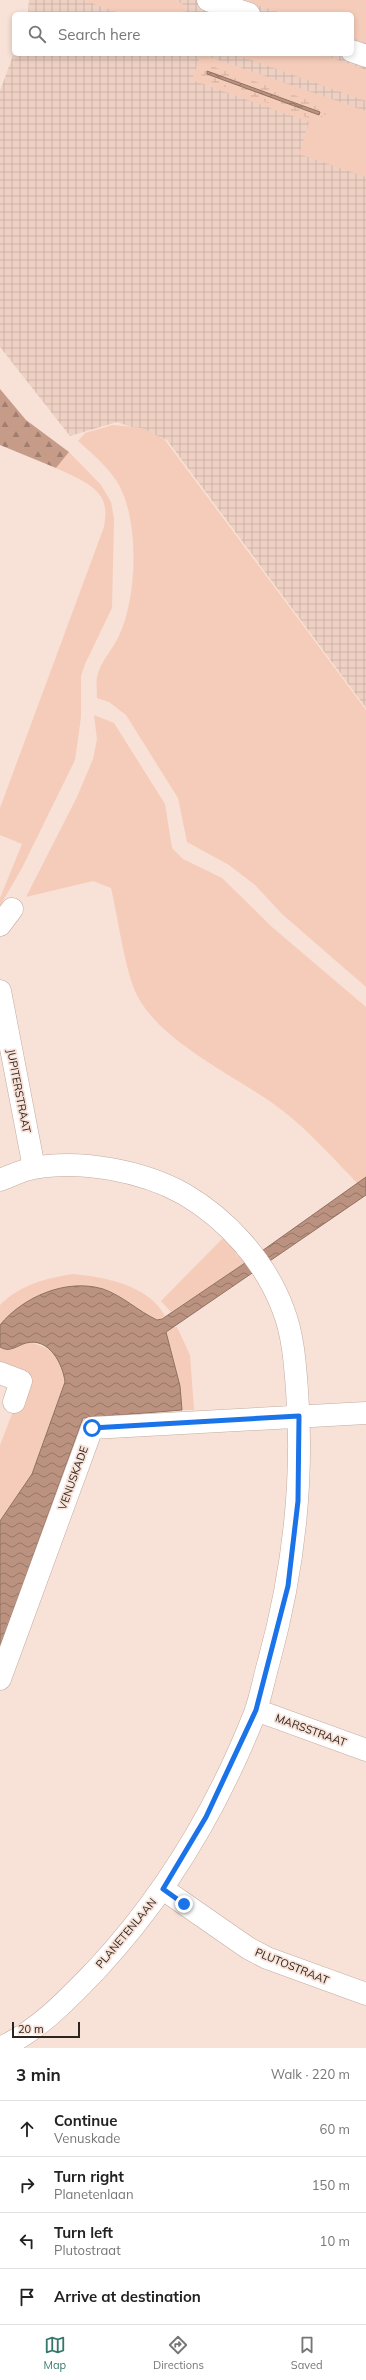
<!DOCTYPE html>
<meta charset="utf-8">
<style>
:root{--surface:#fff;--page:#f2f2f2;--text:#222;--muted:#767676;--line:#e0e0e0;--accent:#35786b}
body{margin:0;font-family:Mulish,sans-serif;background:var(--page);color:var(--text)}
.scale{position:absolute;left:12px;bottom:10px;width:68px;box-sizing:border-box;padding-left:4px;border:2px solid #2d2420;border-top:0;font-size:11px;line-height:14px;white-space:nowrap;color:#2d2420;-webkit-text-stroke:3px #f8e1d6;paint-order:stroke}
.stop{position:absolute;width:12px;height:12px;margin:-9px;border:3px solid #1a73e8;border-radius:50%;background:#fff}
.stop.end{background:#1a73e8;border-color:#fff;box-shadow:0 1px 4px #0008}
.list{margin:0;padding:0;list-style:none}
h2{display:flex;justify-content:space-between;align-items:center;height:52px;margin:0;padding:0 16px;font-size:17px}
h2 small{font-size:13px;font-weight:400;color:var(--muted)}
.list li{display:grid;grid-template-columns:26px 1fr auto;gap:12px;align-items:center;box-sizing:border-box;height:56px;padding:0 16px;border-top:1px solid var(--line)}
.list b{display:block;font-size:15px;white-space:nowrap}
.list p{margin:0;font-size:13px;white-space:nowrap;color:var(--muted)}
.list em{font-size:13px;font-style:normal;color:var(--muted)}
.icon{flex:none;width:22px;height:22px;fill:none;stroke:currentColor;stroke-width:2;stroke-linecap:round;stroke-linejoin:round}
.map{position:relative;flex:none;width:366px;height:2048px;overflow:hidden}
.search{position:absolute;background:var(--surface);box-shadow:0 2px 6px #0003;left:12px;right:12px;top:12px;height:44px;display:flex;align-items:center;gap:10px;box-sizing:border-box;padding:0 14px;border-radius:6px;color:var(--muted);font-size:15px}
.sheet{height:276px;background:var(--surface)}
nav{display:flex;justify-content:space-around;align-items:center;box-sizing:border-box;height:56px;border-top:1px solid var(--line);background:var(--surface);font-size:11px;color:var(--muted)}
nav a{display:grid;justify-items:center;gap:2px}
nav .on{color:var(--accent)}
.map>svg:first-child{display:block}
.industrial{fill:url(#industrial-grid)}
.green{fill:#f5ccb9}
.forest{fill:url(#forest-firs)}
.wetland{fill:url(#wetland-marsh);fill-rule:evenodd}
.water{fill:url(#water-waves);stroke:#907162}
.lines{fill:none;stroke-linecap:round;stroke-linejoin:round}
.minor-casing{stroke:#c2aca2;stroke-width:23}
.minor{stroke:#fff;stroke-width:22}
.route{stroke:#1a73e8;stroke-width:5}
.labels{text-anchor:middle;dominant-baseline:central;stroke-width:3.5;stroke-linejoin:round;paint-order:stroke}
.street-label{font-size:11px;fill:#2d2420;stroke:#f8e1d6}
</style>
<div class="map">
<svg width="366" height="2048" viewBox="0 0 366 2048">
<defs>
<pattern id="industrial-grid" width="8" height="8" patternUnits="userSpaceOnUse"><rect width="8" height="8" fill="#efd1c4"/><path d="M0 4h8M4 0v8" fill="none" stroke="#cdb3a8"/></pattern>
<pattern id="forest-firs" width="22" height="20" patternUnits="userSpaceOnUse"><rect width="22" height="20" fill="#c69c89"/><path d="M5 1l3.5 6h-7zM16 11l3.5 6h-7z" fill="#a17f70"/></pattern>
<pattern id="wetland-marsh" width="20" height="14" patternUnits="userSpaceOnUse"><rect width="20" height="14" fill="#f5ccb9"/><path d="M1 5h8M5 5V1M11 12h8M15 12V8" fill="none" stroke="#d2af9f"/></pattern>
<pattern id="water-waves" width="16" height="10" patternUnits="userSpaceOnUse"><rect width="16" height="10" fill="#bb927f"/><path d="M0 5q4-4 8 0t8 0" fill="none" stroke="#987768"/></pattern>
</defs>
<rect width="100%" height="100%" fill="#f8e1d6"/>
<path class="industrial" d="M 29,0 L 366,0 L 366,708 L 167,440 L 117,422 L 70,436 L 0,347 L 0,91 L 14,53 L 352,54 L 352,14 L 28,14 Z"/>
<path class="green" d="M 83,0 L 175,0 L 183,4 L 186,14 L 122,14 Z
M 250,0 L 366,0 L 366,43 L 352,38 L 352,14 L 284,14 L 251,3 Z
M 201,54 L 366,111 L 366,177 L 299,154 L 309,122 L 192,80 Z
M 234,54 L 322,54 L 366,70 L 366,101 Z
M 113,425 L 142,428 L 165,440 L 366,710 L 366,987 L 282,914 L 255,885 L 229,865 L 187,842 L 178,798 L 126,715 L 109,702 L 97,698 C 97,691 96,684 97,677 C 100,661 116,646 121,631 C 137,593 139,522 119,485 C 110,469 92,453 78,441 L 85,433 Z
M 69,452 L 101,485 L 111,502 L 114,519 L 112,608 L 85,664 L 81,676 L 81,717 L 75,760 L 22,868 L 0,906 L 0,898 L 22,844 L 0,835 L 0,808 L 104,527 C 105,521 106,514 105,508 C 103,486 72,476 56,468 Z
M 94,715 L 114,723 L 165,804 L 172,848 L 183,859 L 222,878 L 272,927 L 366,1007 L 366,1177 L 357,1183 C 333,1158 310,1132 283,1111 C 241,1078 157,1042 135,991 C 124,964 118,918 111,888 L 93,881 L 26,897 L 77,797 L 93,759 L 97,739 Z
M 225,1236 L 238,1251 L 235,1253 L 245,1263 L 171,1312 L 161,1301 Z
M 73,1274 C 104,1277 149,1285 165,1316 L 157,1320 L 116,1295 L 57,1289 L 30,1300 L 0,1325 L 0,1305 C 20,1285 46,1278 73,1274 Z
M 173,1327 L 177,1327 L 190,1355 L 194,1410 L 182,1410 L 180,1386 L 166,1332 Z
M 28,1342 C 52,1347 62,1357 65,1382 L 32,1474 L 0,1521 L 0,1445 L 15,1406 L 21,1407 L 32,1379 L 0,1366 L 0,1347 L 11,1350 Z"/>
<path class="forest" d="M 0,389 L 26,420 L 69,452 L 56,468 L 0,445 Z"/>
<path class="wetland" d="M 206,64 L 322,105 L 326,114 L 317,121 L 203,79 L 201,74 ZM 207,71 L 320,111 L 319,115 L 207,74 Z"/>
<path class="water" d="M 207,71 L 320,112 L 319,115 L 207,74 Z
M 366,1177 L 366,1195 L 166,1332 L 180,1386 L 182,1410 L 83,1418 L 0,1647 L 0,1521 L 32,1474 L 65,1382 C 63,1364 49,1337 26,1343 C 16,1346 10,1353 0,1347 L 0,1325 C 23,1297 66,1278 103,1289 C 123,1296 138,1311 157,1320 L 162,1319 L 245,1263 Z"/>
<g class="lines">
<g class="minor-casing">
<path id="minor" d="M 208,0 L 249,14
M 352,51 L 366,56
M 0,925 L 12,909
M 0,991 L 34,1168
M 0,1180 C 11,1176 22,1170 34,1168 C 80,1159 143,1171 184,1194 C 227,1219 265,1261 283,1309 C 293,1334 295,1363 297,1390 C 304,1482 293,1573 269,1661 C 264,1678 261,1696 255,1713 C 218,1807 165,1896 96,1970 C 68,1999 38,2031 0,2048
M 0,1373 L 21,1381 L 14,1402
M 0,1679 L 92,1428 L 366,1413
M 256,1710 L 366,1750
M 163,1889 L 248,1948 L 267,1958 L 366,1994"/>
</g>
<use href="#minor" class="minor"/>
</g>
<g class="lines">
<path class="route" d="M 92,1428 L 299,1416 L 298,1501 L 288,1586 L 256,1710 L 206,1817 L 163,1889 L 184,1904"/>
</g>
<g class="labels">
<g class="street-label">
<text transform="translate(19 1091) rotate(79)">JUPITERSTRAAT</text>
<text transform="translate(73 1478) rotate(-70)">VENUSKADE</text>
<text transform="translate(311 1730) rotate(20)">MARSSTRAAT</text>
<text transform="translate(126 1933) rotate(-50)">PLANETENLAAN</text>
<text transform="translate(292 1966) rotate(22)">PLUTOSTRAAT</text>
</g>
</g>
</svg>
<div class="scale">20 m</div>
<div class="stop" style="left:92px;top:1428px"></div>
<div class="stop end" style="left:184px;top:1904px"></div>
<div class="search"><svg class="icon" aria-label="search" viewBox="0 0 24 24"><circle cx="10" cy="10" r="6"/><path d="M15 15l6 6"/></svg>Search here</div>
</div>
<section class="sheet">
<h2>3 min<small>Walk · 220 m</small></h2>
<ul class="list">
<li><svg class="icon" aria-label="ahead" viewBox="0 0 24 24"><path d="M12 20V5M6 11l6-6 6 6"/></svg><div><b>Continue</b><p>Venuskade</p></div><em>60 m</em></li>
<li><svg class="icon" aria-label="right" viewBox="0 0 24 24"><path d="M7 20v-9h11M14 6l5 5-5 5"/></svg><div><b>Turn right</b><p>Planetenlaan</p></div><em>150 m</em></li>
<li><svg class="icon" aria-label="left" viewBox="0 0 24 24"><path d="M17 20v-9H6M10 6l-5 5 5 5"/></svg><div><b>Turn left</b><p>Plutostraat</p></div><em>10 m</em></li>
<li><svg class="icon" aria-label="arrive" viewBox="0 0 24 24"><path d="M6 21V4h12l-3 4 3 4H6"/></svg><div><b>Arrive at destination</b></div></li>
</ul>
</section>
<nav>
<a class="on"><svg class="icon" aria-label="map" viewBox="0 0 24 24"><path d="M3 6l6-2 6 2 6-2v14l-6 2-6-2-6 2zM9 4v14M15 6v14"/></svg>Map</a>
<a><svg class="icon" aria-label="directions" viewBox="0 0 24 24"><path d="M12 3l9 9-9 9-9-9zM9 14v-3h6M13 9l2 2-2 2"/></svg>Directions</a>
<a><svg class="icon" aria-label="saved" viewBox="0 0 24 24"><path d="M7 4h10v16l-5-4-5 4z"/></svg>Saved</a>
</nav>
